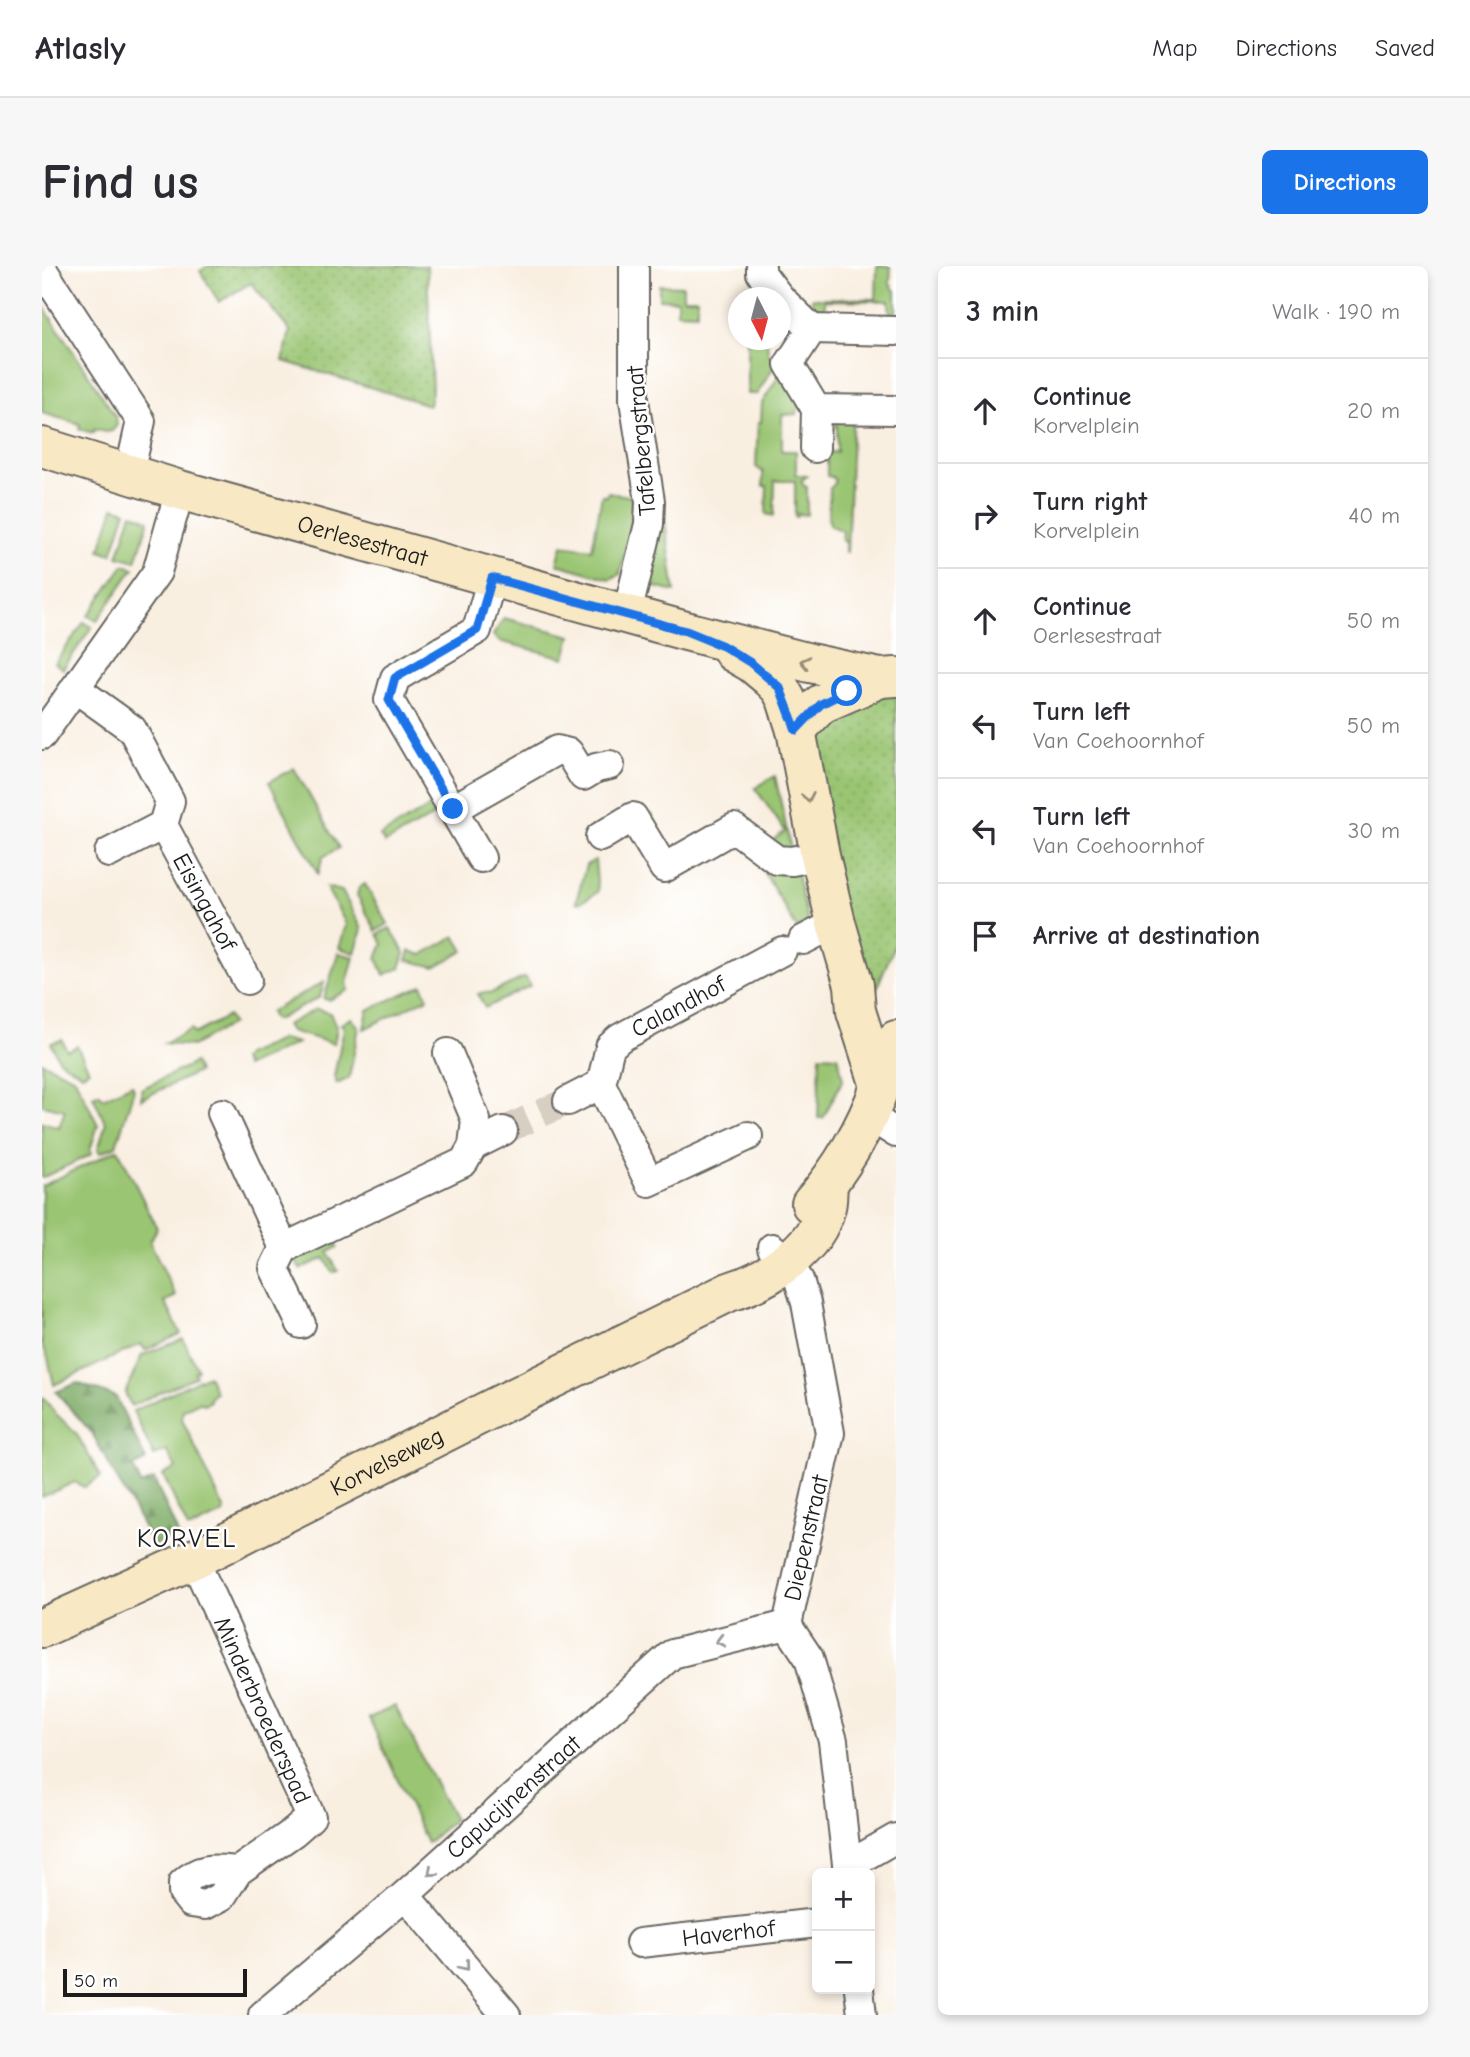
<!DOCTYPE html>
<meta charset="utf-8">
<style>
:root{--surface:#fff;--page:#f7f7f7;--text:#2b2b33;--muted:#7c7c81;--line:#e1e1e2;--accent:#1a73e8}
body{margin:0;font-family:"Comic Neue",sans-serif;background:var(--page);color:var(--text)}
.controls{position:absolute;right:21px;bottom:21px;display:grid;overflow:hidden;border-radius:10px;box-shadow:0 4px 10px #0003}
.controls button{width:63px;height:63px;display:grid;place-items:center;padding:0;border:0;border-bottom:2px solid var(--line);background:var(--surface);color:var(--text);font:35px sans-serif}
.compass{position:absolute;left:686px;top:21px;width:63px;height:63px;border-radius:50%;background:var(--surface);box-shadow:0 4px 10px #0003;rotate:174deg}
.scale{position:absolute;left:21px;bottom:18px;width:184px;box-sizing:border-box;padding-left:7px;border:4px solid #1c1c1c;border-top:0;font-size:19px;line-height:24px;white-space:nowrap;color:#1c1c1c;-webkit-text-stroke:5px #fff;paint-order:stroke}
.stop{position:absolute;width:21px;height:21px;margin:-16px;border:5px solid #1a73e8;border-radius:50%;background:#fff}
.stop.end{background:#1a73e8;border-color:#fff;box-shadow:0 2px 7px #0008}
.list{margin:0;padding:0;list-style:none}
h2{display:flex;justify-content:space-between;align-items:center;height:91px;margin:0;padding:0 28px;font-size:30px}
h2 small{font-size:23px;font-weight:400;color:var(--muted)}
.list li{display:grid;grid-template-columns:46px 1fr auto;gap:21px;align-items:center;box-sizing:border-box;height:105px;padding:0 28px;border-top:2px solid var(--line)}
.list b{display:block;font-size:26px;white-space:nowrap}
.list p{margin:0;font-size:23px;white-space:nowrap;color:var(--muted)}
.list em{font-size:23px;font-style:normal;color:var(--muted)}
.icon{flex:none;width:38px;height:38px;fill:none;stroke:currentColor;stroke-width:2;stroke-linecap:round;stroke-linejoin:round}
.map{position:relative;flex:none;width:854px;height:1749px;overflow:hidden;border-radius:10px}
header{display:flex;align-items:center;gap:42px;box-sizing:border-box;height:98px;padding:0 35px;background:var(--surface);border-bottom:2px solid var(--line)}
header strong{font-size:33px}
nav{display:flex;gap:38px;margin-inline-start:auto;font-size:24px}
.intro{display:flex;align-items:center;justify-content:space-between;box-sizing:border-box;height:168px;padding:0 42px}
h1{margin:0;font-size:49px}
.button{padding:18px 32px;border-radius:10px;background:var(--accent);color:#fff;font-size:24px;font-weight:700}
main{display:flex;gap:42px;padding:0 42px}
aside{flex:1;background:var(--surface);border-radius:10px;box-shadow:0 4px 10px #0003}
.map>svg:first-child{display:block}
.green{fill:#9ac572;stroke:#5b7047;stroke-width:2}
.forest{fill:url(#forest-firs);stroke:#4c6340;stroke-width:2}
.park{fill:url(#park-dots);stroke:#5b7047;stroke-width:2}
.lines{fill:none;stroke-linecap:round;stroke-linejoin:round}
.street-tunnel{stroke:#d8cfc3;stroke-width:28;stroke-dasharray:28 14;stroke-linecap:butt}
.street-casing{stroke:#696661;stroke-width:32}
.secondary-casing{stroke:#696661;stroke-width:42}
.street{stroke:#fff;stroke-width:28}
.secondary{stroke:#f8e8c3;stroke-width:38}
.oneway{stroke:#958c78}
.oneway2{stroke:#999}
.route{stroke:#1a73e8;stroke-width:9}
.labels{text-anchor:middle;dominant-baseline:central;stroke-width:5;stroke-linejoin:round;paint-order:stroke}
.street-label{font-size:24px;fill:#1c1c1c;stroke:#fff}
.neighbourhood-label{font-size:26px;letter-spacing:2px;fill:#1c1c1c;stroke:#fff}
</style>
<header>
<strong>Atlasly</strong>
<nav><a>Map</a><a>Directions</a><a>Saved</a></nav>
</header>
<div class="intro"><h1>Find us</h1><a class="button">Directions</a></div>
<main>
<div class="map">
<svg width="854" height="1749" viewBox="0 0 854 1749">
<defs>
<pattern id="forest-firs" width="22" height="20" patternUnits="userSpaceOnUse" patternTransform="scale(1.75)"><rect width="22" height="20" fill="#7baa64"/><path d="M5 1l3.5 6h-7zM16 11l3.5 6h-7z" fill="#648a52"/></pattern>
<pattern id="park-dots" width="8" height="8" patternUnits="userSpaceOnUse" patternTransform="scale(1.75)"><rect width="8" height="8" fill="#9ac572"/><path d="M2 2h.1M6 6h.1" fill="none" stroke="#84a962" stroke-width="1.8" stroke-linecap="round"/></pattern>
</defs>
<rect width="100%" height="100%" fill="#fff"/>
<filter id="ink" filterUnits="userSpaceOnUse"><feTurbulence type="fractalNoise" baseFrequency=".0143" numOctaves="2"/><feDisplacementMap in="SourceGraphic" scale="14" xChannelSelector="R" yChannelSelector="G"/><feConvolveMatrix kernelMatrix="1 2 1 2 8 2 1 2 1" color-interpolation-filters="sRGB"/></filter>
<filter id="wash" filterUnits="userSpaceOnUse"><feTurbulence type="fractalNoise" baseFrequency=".00686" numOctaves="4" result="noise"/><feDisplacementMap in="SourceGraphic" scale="28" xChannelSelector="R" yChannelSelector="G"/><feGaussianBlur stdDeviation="1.57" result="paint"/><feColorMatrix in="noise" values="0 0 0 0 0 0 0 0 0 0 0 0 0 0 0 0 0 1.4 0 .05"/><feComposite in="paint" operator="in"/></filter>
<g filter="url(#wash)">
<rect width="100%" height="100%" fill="#f9efe1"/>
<path class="green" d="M 835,0 L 849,0 L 848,18 L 854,26 L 854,45 L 848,50 L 847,35 L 783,34 L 783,51 L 772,50 L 769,47 L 770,32 L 834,33 Z
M 617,19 L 641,20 L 641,32 L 655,32 L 655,47 L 635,46 L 635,34 L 617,33 Z
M 0,38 L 74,151 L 75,159 L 70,165 L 63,166 L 52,163 L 51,167 L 37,163 L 38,158 L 0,147 Z
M 705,74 L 725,74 L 726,89 L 739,89 L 715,128 L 705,128 Z
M 739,106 L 758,140 L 754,148 L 740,149 L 740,185 L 754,185 L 754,209 L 765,210 L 759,215 L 762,220 L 765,221 L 765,249 L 756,248 L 755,251 L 753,251 L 753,215 L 733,215 L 732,250 L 724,248 L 725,220 L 721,220 L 721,206 L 714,201 L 716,156 L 719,156 L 720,137 Z
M 811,146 L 805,286 L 803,286 L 803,275 L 800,275 L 801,265 L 789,260 L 786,252 L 788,222 L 792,219 L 793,214 L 790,211 L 785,210 L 785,186 L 795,186 L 795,159 L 777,158 Z
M 566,226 L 591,231 L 588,268 L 578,308 L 568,313 L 515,298 L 520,279 L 550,283 L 560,229 L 565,230 Z
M 72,241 L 84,245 L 70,288 L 58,284 Z
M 621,241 L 633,326 L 605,319 Z
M 90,247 L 107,254 L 94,295 L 76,290 Z
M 82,299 L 92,302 L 55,355 L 46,350 Z
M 462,352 L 529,370 L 523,392 L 457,375 L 451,369 Z
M 42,356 L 50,361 L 21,403 L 13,397 Z
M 252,502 L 297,582 L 281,591 L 276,608 L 227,516 Z
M 733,510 L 749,583 L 747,586 L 730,575 L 743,565 L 713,522 Z
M 398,535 L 402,544 L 343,577 L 338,570 Z
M 553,594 L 556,626 L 537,637 L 534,636 L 544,599 Z
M 715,594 L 755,608 L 766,656 L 755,663 Z
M 323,618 L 346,658 L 334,665 L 315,629 L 317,622 Z
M 284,621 L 300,625 L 320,663 L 313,687 L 297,682 L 304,658 Z
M 348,662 L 363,687 L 358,702 L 342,709 L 335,692 L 341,678 L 336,668 Z
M 413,670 L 422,685 L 393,701 L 365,694 L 368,685 L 380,689 Z
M 296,687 L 312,691 L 305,717 L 307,724 L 287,734 L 282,733 Z
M 481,712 L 484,712 L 488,720 L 443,742 L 436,728 L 442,726 L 449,727 Z
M 282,716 L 278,731 L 235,754 L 231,753 L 228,746 Z
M 380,719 L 386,732 L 322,763 L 326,744 Z
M 274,743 L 288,747 L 295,762 L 292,778 L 248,765 L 244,759 Z
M 186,750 L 190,758 L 150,780 L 122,777 L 149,763 L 152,768 Z
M 309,752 L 317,761 L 307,812 L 295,818 L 292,810 L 302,762 L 299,758 Z
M 240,773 L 255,777 L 203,801 L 200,794 L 203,789 Z
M 20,774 L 25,785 L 35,780 L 47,804 L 40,808 L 17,794 L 9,777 Z
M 778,789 L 796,790 L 801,813 L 781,852 L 776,852 Z
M 0,796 L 33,812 L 56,859 L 48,884 L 50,888 L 0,912 L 0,856 L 17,861 L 23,844 L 0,839 Z
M 152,797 L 156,806 L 99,833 L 100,827 L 99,823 Z
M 90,818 L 92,823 L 74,880 L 58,887 L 56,883 L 64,858 L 51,830 L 57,827 L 61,832 Z
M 76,883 L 115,962 L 108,976 L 134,1030 L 123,1036 L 139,1068 L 103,1084 L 99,1078 L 12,1119 L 6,1092 L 0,1079 L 0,920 Z
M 292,973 L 296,981 L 286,986 L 296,1005 L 291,1007 L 283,992 L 258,1003 L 252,991 Z
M 141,1073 L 156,1104 L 152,1106 L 154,1110 L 89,1140 L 83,1127 L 100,1089 Z
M 166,1109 L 174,1127 L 170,1129 L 167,1136 L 162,1138 L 157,1136 L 141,1144 L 140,1153 L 183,1245 L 182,1247 L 148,1263 L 146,1263 L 121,1209 L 134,1202 L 125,1185 L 112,1190 L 91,1145 Z
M 2,1132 L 13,1147 L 34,1167 L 59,1211 L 42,1221 L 33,1216 L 0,1231 L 0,1133 Z
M 353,1440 L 412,1553 L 385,1577 L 327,1452 Z"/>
<path class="forest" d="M 35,1117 L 74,1131 L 104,1194 L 91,1201 L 99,1219 L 112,1213 L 136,1268 L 135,1270 L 112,1279 L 112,1281 L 50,1167 L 14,1126 Z"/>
<path class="park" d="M 166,0 L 385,0 L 390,125 L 387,139 L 241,95 L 248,65 L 209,17 L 177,36 L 158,5 Z
M 854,421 L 854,676 L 833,726 L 797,635 L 773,498 C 783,447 813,442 854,421 Z"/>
</g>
<g filter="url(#ink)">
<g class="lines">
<path class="street-tunnel" d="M 461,865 L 526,835"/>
<g class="street-casing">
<g id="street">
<path d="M 719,0 L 719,7 L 738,32"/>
<path d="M 0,3 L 99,155 L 87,208"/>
<path d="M 738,32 L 770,63 L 854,65"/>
<path d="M 770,63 L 747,98 L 774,143 L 854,144"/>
<path d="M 773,182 L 774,143"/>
<path d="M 585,348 L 607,258 L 608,235 L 592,134 L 592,0"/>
<path id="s1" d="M 33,422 L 90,463 L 128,535 L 121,559 L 205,714"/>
<path d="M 0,469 L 115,306 L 138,224"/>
<path d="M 411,543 L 515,484 L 527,487 L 541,510 L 554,502 L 568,499"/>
<path d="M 558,571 L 591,551 L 622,602 L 692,562 L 735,594 L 750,595 L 778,589"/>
<path d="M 67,587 L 121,559"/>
<path d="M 439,592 L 347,434 L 353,412 L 435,364 L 450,312"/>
<path d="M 761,674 L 794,657"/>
<path d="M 526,835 L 559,818"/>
<path d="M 180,847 L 242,982 L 232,1002 L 259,1058"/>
<path d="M 826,849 L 854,867"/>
<path id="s2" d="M 706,870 L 607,916 L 559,818 L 568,781 L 578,772 L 740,685"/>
<path d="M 431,880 L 461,865"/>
<path d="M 242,982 L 422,896 L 431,880 L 434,854 L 406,787"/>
<path d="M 730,982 L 746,997 L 757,1014 L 764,1037 L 788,1167 L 745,1359 L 767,1392 L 791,1475 L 806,1607"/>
<path id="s3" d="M 152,1293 L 269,1551 L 252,1566 L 196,1605 L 180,1630 L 163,1639 L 149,1637 L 141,1627 L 141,1617 C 159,1600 173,1603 196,1605"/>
<path d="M 805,1600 L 854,1572"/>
<path d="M 363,1629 L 464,1749"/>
<path id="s4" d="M 598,1677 L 775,1657"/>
<path d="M 817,1723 L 820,1749"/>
<path id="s5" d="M 221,1749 L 363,1629 L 630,1388 L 745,1359"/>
</g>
</g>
<g class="secondary-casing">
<g id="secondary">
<path id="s6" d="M 0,181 L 138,224 L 644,365 L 768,397 L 838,412 L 854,411"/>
<path d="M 691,386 L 710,397 L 728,412 L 738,422 L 744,433 L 754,464 L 778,589 L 794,657 L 812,719 L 814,745 L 838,820"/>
<path d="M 754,464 L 779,438 L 838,412"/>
<path d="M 769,938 C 798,905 824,862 838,820 C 844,802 845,791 854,774"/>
<path id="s7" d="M 0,1362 L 152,1293 L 451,1142 L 687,1026 C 726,1014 774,983 784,941 C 786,934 785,926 786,919"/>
</g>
</g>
<use href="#street" class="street"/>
<use href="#secondary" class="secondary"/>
</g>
<defs><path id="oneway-chevron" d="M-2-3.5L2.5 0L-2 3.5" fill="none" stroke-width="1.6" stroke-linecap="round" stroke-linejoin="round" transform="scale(1.75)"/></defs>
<g class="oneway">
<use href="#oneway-chevron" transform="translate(763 396) rotate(-167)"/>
<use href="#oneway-chevron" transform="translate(766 531) rotate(79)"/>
</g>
<g class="oneway2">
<use href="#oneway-chevron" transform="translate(678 1375) rotate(166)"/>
<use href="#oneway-chevron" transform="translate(390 1606) rotate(138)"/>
<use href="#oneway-chevron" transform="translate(423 1700) rotate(50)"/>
</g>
</g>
<g class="lines" filter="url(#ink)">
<path class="route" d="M 411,543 L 347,434 L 353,412 L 435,364 L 450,312 L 644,365 L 681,380 L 709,397 L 738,422 L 754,464 L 779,438 L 805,425"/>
</g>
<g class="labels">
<g class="street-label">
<text transform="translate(599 175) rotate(-95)">Tafelbergstraat</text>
<text stroke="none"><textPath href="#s6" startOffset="334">Oerlesestraat</textPath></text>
<text stroke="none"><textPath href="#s1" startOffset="264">Eisingahof</textPath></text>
<text stroke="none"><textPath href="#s2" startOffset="336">Calandhof</textPath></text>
<text stroke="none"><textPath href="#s7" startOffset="383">Korvelseweg</textPath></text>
<text transform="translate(764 1272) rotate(-77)">Diepenstraat</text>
<text stroke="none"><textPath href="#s3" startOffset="166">Minderbroederspad</textPath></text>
<text stroke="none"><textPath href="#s5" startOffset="332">Capucijnenstraat</textPath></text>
<text stroke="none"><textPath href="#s4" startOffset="89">Haverhof</textPath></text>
</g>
<g class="neighbourhood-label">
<text x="145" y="1273">KORVEL</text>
</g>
</g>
</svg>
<div class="controls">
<button>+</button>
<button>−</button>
</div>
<svg class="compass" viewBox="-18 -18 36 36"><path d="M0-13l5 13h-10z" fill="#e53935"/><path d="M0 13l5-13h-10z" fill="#7c7c81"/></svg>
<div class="scale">50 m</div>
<div class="stop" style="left:805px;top:425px"></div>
<div class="stop end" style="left:411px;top:543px"></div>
</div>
<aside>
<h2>3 min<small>Walk · 190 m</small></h2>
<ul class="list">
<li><svg class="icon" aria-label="ahead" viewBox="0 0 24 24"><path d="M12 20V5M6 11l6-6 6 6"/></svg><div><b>Continue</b><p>Korvelplein</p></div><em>20 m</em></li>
<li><svg class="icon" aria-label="right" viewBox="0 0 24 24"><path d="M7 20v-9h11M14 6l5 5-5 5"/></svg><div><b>Turn right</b><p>Korvelplein</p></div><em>40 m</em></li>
<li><svg class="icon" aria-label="ahead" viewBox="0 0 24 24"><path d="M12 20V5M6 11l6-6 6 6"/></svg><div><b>Continue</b><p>Oerlesestraat</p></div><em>50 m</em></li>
<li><svg class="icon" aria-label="left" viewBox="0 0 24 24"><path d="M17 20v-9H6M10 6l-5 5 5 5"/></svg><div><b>Turn left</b><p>Van Coehoornhof</p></div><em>50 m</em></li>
<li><svg class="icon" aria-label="left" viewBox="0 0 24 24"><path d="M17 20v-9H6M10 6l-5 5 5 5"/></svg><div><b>Turn left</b><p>Van Coehoornhof</p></div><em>30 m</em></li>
<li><svg class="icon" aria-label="arrive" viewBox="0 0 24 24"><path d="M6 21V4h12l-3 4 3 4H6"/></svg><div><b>Arrive at destination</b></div></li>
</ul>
</aside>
</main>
